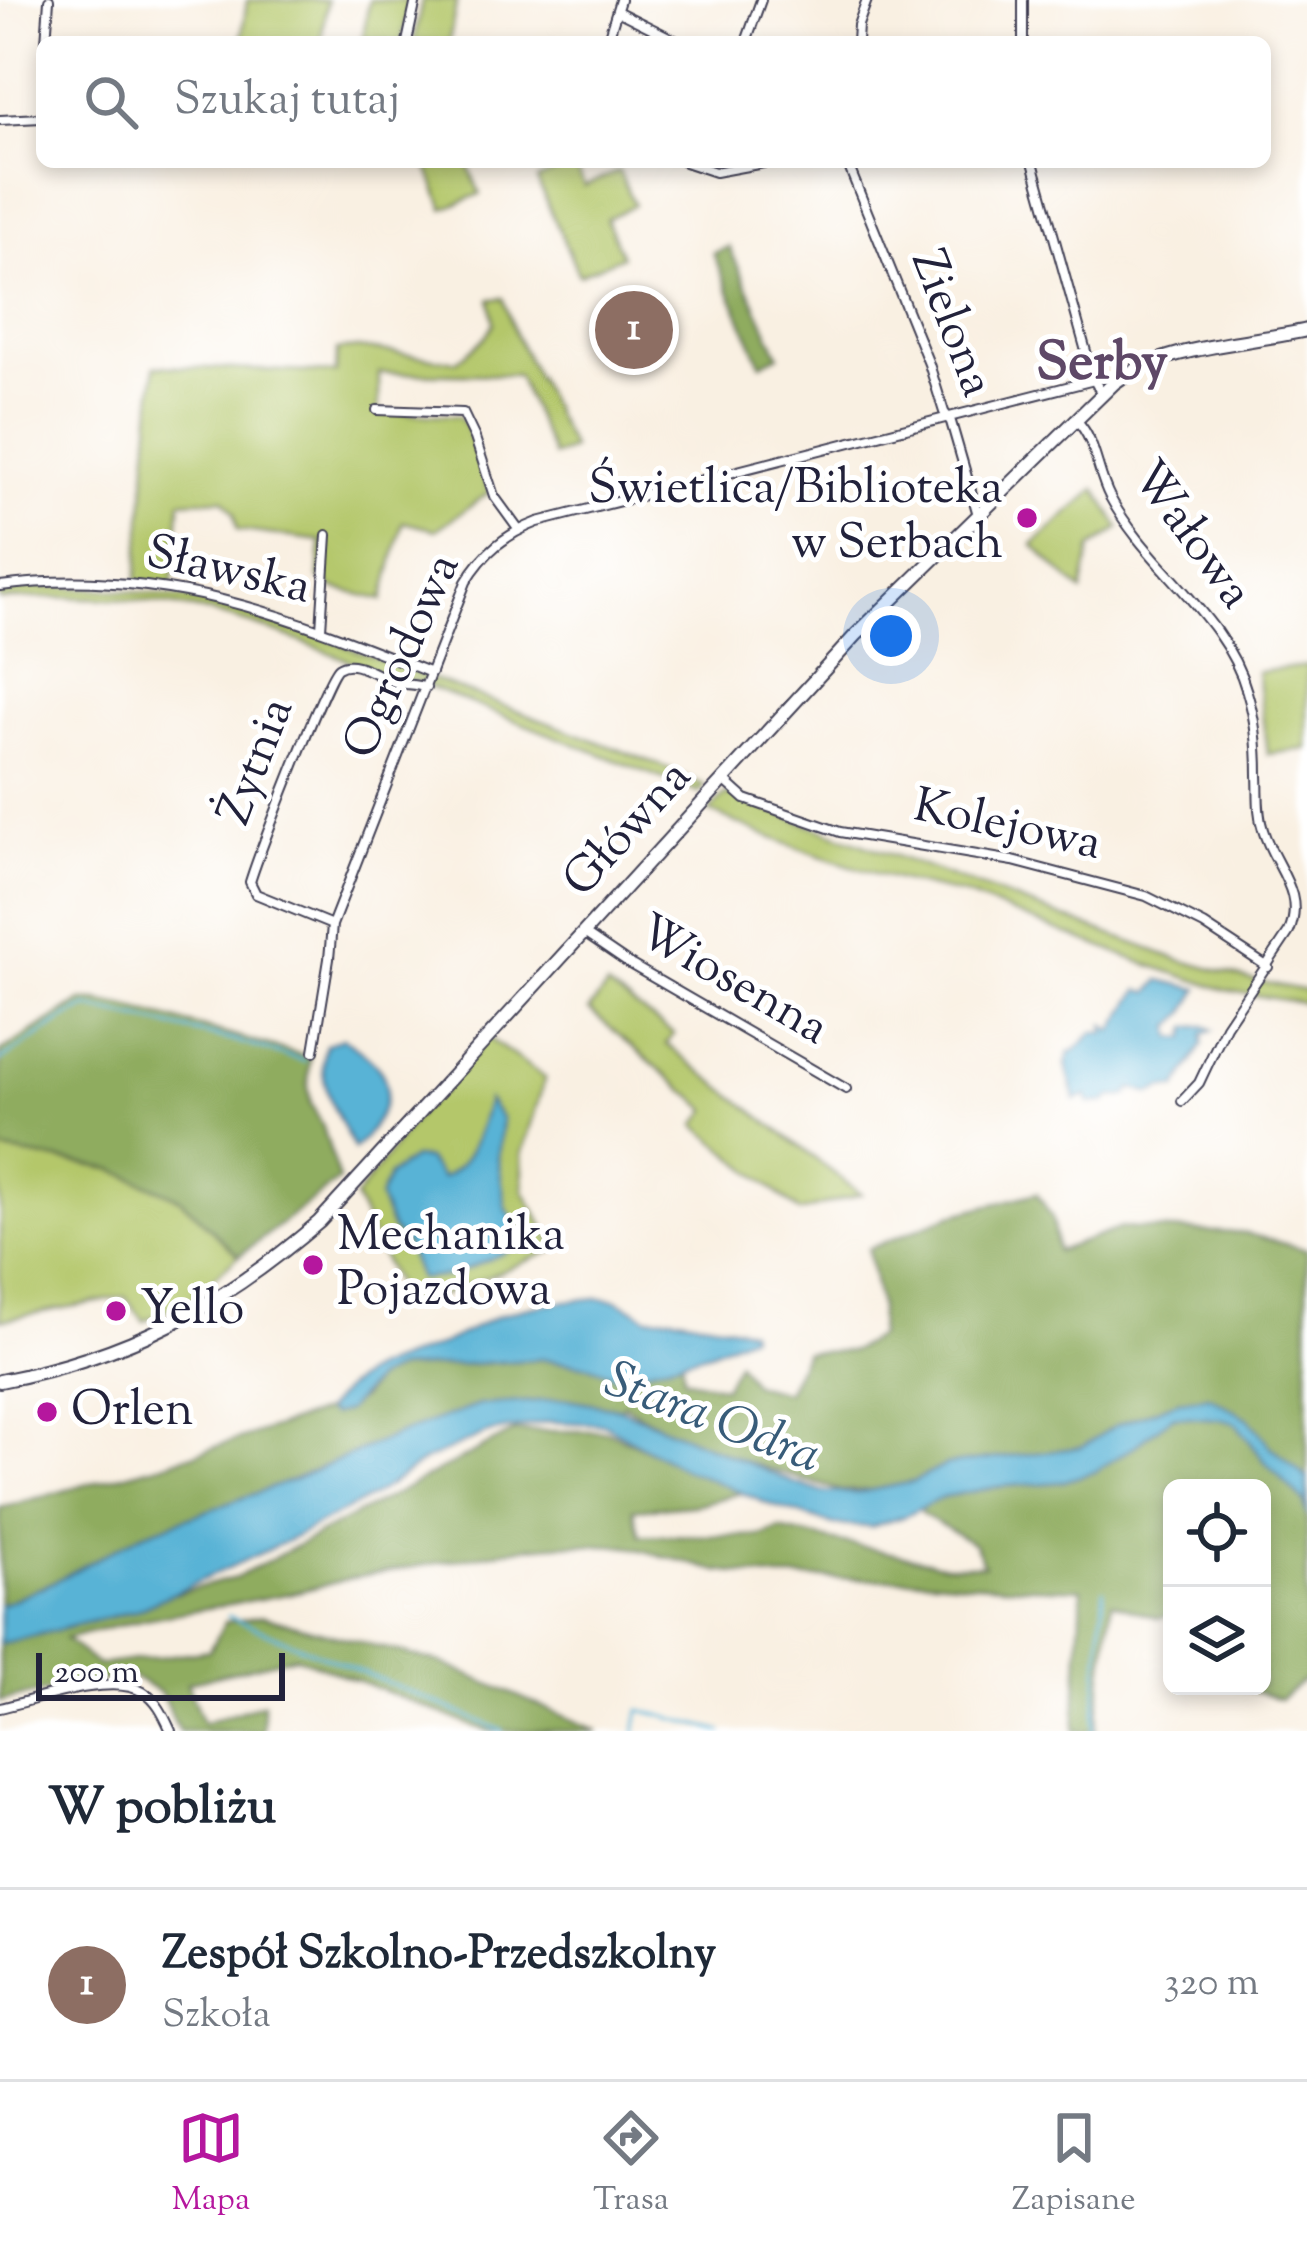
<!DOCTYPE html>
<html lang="pl">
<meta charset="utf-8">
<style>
:root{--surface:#fff;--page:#f6f6f7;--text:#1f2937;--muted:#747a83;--line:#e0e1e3;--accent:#b5179e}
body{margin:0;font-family:"Sorts Mill Goudy",serif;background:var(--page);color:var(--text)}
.controls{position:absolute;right:36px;bottom:36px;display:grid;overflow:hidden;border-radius:18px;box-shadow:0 6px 18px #0003}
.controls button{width:108px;height:108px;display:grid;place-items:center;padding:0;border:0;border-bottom:3px solid var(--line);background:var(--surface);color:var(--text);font:60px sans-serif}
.scale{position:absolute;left:36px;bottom:30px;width:249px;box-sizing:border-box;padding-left:12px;border:6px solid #22223b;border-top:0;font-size:33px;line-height:42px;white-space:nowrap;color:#22223b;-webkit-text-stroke:9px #fff;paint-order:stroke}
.you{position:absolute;left:891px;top:636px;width:42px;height:42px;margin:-30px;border:9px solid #fff;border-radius:50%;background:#1a73e8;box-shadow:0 0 0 18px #1a73e833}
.badge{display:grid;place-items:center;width:78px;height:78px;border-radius:50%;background:var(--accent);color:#fff;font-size:39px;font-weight:700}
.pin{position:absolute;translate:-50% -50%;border:6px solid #fff;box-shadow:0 3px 12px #0006}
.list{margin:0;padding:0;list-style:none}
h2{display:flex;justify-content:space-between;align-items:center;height:156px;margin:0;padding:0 48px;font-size:51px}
h2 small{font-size:39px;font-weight:400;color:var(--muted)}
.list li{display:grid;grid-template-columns:78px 1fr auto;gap:36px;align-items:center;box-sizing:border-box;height:192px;padding:0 48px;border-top:3px solid var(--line)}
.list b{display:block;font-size:45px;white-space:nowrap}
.list p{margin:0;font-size:39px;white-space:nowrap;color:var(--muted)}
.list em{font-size:39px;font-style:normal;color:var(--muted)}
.icon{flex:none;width:66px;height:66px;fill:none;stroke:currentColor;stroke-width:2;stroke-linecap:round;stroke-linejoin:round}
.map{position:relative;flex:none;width:1307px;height:1731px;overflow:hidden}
.search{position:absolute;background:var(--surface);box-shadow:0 6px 18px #0003;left:36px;right:36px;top:36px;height:132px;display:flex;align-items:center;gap:30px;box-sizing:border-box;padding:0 42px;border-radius:18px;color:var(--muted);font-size:45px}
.sheet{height:348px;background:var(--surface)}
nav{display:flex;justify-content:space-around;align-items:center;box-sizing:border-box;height:168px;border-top:3px solid var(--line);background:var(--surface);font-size:33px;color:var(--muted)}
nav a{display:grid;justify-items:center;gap:6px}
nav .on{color:var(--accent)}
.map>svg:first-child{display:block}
.green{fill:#b4c76a;stroke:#6b7452;stroke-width:3}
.forest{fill:#8fac5e;stroke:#58674c;stroke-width:3}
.water{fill:#59b3d6;stroke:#3e6a88;stroke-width:3}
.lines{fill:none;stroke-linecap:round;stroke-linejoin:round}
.stream{stroke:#59b3d6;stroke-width:3}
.minor-casing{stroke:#424154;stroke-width:12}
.primary-casing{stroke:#424154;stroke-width:16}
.minor{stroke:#fff;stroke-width:8}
.primary{stroke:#fff;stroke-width:12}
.poi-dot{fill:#b5179e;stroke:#fff;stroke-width:4.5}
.labels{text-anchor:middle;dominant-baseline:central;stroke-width:10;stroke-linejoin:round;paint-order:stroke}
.street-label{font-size:48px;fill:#22223b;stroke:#fff}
.poi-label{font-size:48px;fill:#22223b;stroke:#fff;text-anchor:start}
.water-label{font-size:51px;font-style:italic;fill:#385c79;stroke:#fff}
.quarter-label{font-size:54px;font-weight:bold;fill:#5e4867;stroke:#fff}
</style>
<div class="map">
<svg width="1307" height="1731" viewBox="0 0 1307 1731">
<rect width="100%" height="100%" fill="#fff"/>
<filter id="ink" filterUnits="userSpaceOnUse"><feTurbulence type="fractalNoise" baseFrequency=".00833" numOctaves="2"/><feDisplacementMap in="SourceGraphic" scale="24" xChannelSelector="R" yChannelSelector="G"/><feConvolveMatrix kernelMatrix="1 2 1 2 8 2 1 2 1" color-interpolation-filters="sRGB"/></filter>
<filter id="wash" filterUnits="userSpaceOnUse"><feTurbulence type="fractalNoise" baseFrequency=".004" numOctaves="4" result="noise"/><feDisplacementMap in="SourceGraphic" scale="48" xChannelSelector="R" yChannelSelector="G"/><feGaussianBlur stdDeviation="2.7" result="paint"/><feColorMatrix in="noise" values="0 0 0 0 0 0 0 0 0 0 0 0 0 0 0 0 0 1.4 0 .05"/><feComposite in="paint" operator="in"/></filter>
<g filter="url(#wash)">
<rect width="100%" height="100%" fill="#f9f0e2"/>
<path class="green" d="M 247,0 L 327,0 L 321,42 L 241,42 Z
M 369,0 L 409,0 L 402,42 L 363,38 Z
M 422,0 L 457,0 L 449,42 L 414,41 Z
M 426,162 L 467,162 L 480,194 L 444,209 Z
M 574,163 L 584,186 L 619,171 L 634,205 L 606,219 L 622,256 L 579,275 L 537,180 Z
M 503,298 L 515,334 L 572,449 L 553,456 L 517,375 L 379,373 L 379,412 L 459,416 L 466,426 L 489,493 L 436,530 L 403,522 L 383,600 L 333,588 L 319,578 L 321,541 L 237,530 L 234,513 L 223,499 L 181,501 L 172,585 L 137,581 L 155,366 L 336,373 L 337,350 L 358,348 L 457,361 L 485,338 L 494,323 L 490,299 Z
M 1096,489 L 1120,528 L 1091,548 L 1082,592 L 1033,545 Z
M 37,587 C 120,588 186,594 266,616 L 657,764 L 705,786 L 699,793 L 414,681 L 400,681 C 351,662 302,640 251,624 C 172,598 83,594 0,600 L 0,592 Z
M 1307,666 L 1307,749 L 1267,754 L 1257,672 Z
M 726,794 L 1180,960 L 1252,980 L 1307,991 L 1307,1004 L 1225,990 L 1143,963 L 965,895 C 879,878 789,848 709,811 Z
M 607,987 L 674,1034 L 666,1044 L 861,1194 L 800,1212 L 696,1125 L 708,1110 L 589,1010 Z
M 487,1037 L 545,1078 L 522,1154 L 524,1191 L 557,1249 L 420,1304 L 400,1295 L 355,1198 L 422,1109 Z
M 0,1150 L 112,1169 L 179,1198 L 239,1256 L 191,1298 L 144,1321 L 125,1297 L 0,1320 Z"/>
<path class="forest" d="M 729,247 L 779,355 L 761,364 L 713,253 Z
M 82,1001 L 96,1001 L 128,1007 L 310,1057 L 308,1085 L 311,1104 L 323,1127 L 339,1180 L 239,1256 L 179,1198 L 112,1169 L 0,1150 L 0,1052 Z
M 1037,1193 L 1052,1218 L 1057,1251 L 1121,1228 L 1245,1233 L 1307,1250 L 1307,1678 L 1280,1699 L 1234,1686 L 1262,1686 L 1262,1488 L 1172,1488 L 1172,1615 L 1158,1618 L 1112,1602 L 1096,1731 L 1075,1731 L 1082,1589 L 1001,1586 L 921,1579 L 779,1578 L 717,1571 L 627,1546 L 568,1544 L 527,1547 L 352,1578 L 293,1593 L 145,1619 L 65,1639 L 98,1665 L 210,1650 L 225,1622 L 262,1616 L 441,1663 L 598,1731 L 493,1731 L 473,1726 L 295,1656 L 187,1683 L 203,1723 L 263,1703 L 263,1731 L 179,1731 L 161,1693 L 128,1675 L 0,1701 L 0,1638 L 235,1578 L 515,1431 L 607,1431 L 741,1493 L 696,1505 L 633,1509 L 640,1535 L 760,1536 L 780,1529 L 946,1565 L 984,1565 L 974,1544 L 922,1514 L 910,1489 L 841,1491 L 729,1457 L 671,1432 L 623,1404 L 622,1409 L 568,1399 L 399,1434 L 0,1605 L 0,1508 L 163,1464 L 325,1411 L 331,1415 L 361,1398 L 375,1380 L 398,1369 L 544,1359 L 591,1366 L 618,1377 L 681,1358 L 684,1378 L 724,1387 L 737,1362 L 753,1384 L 786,1392 L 805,1352 L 852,1351 L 878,1336 L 879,1307 L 868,1249 L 951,1215 Z"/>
<path class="water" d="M 1160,980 L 1199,989 L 1185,1014 L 1172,1026 L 1173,1037 L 1186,1038 L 1189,1027 L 1205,1026 L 1213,1030 L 1203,1034 L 1203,1044 L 1177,1088 L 1164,1088 L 1151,1094 L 1132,1088 L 1127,1096 L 1111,1097 L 1106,1102 L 1089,1103 L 1087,1096 L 1075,1100 L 1066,1064 L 1070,1052 L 1076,1050 L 1094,1032 L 1105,1033 L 1105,1025 L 1113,1031 L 1139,990 L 1150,992 Z
M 342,1038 C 380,1061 402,1084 373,1126 C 367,1135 362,1142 354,1149 C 339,1118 314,1080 326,1045 Z
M 488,1100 L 502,1119 L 498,1158 L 506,1208 L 518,1227 L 521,1237 L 517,1247 L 451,1276 L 419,1279 L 405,1243 L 392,1230 L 379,1198 L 389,1175 L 413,1158 L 426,1159 L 441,1178 C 472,1165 479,1129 488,1100 Z
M 596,1298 L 617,1300 L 648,1317 L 673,1316 L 749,1329 L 750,1334 L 710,1352 L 618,1377 L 591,1366 L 544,1359 L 398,1369 L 375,1380 L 346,1411 L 331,1415 L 325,1411 C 352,1373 384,1365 427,1350 C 453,1341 477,1324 503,1314 C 533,1304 565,1301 596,1298 Z
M 1209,1396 L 1249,1419 L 1269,1445 L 1307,1478 L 1307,1516 L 1304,1502 L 1267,1464 L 1236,1423 L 1220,1419 L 1173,1416 L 1136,1445 L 1094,1472 L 1061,1482 L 997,1487 L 943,1497 L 905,1516 L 871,1527 L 834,1525 L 768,1504 L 676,1465 L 604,1424 L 549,1422 L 488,1433 L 424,1461 L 375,1495 L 285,1542 L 134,1611 L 0,1644 L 0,1605 L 54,1582 L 142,1534 L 293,1480 L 399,1434 L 479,1405 L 568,1399 L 622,1409 L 792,1482 L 822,1492 L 857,1493 L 913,1482 L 946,1465 L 1082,1447 L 1116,1425 L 1178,1401 Z"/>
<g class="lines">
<path class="stream" d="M 0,1061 L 67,1017 L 87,1007 L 231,1040 L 305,1061
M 228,1616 L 503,1731
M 636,1731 L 640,1710 L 722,1731
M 1094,1731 L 1104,1590"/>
</g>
</g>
<g filter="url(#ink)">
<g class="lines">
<g class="minor-casing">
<path id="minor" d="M 617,11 L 679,42
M 46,42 L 49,0
M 407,42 L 416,0
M 607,42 L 620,0
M 746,42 L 761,0
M 857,42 L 858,25 L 867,0
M 1023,42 L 1023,0
M 0,120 L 42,118
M 685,162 L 715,172 L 769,162
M 847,162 L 929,364 L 944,412 L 951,422 L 978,515
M 1033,162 L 1094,380 L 1102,394
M 377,410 L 463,413 L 475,438 L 494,496 L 518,529
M 1077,421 C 1096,440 1097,473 1110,497 C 1147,567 1225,614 1247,692 C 1255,718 1258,748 1258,775 C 1259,794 1257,812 1263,830 C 1274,867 1306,892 1289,932 L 1226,1026 L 1199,1083 L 1182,1101
M 0,586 C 163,566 284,614 431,673
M 321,629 L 327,535
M 724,780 L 745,799 L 840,832 L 1013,861 L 1146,896 L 1204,925 L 1268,967
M 332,925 L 256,894 L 250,882 C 257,859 327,675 338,668 C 355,656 381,680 398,683 C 408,685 416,684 426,688
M 584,933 L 628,963 L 846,1089
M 314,1051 L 329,959 L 332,925 L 466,582 C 484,552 506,534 538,522 L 1094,380
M 0,1708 C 36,1700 111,1673 143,1692 C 157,1700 164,1716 171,1731"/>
</g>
<g class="primary-casing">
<path id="primary" d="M 0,1381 C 129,1356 220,1307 319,1222 L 856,635 L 1114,383 C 1165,345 1246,344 1307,330"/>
</g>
<use href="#minor" class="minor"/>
<use href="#primary" class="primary"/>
</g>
</g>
<g class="poi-dot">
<circle cx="1027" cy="518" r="12"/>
<circle cx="313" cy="1265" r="12"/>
<circle cx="116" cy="1311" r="12"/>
<circle cx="47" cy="1412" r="12"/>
</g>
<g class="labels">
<g class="street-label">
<text transform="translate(950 324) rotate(69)">Zielona</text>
<text transform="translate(1190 536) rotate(54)">Wałowa</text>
<text transform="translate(228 572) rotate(13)">Sławska</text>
<text transform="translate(404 657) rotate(-66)">Ogrodowa</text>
<text transform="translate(258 762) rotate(-69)">Żytnia</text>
<text transform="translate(1007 827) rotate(12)">Kolejowa</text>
<text transform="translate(629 830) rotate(-48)">Główna</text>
<text transform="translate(732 982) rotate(30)">Wiosenna</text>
</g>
<g class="poi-label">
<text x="1003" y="490" text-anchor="end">Świetlica/Biblioteka<tspan x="1003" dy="55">w Serbach</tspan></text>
<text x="337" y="1237">Mechanika<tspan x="337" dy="55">Pojazdowa</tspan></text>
<text x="140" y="1311">Yello</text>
<text x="71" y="1412">Orlen</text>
</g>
<g class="water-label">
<text transform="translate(712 1420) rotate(21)">Stara Odra</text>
</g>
<g class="quarter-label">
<text x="1102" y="365">Serby</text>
</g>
</g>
</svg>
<div class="controls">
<button><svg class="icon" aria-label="locate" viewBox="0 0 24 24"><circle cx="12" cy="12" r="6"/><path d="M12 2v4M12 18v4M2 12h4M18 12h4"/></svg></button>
<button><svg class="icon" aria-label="layers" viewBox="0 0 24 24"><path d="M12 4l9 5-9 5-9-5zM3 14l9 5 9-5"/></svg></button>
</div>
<div class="scale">200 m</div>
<div class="you"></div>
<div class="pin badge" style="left:634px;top:330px;background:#8d6e63">1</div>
<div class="search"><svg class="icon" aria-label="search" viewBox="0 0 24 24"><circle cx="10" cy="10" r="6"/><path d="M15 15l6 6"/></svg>Szukaj tutaj</div>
</div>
<section class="sheet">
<h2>W pobliżu<small></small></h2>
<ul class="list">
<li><span class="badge" style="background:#8d6e63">1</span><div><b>Zespół Szkolno-Przedszkolny</b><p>Szkoła</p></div><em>320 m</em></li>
</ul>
</section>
<nav>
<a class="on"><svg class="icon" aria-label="map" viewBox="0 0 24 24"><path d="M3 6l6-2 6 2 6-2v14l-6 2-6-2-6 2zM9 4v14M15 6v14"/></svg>Mapa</a>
<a><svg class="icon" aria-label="directions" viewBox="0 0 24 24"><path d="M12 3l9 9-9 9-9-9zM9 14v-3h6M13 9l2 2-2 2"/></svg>Trasa</a>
<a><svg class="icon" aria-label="saved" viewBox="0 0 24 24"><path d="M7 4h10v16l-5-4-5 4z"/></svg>Zapisane</a>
</nav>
